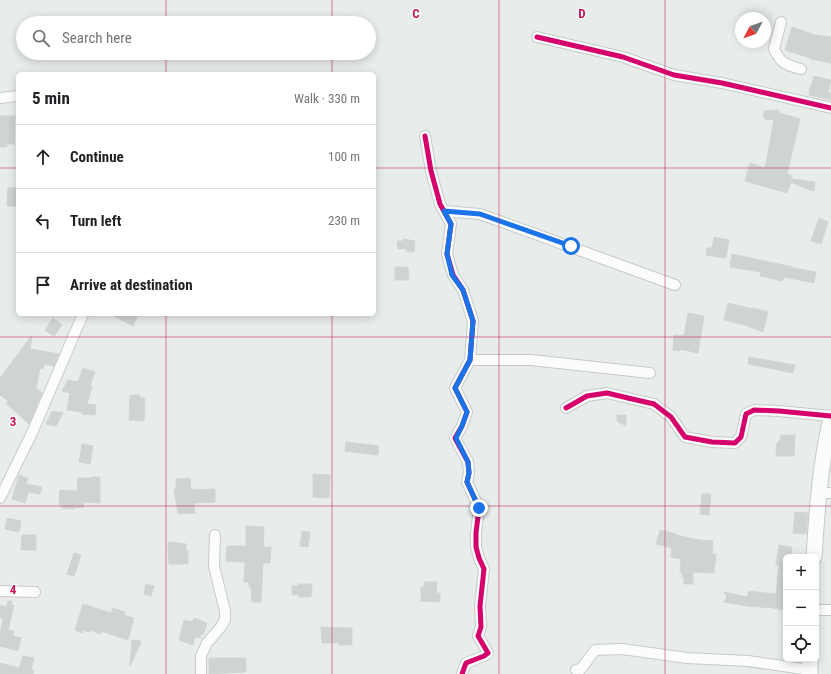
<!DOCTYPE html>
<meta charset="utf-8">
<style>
:root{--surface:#fff;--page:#f6f6f6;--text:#202124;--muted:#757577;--line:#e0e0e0}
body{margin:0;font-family:"Roboto Condensed",sans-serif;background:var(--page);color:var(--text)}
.controls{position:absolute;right:12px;bottom:12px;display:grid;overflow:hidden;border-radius:6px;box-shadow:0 2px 10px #0003}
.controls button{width:36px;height:36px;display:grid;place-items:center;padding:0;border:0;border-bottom:1px solid var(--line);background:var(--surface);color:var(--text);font:20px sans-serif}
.compass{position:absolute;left:735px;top:12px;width:36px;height:36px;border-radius:50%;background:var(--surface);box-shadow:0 2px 10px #0003;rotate:229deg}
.stop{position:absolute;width:12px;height:12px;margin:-9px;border:3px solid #1a73e8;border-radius:50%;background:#fff}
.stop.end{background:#1a73e8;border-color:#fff;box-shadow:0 1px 4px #0008}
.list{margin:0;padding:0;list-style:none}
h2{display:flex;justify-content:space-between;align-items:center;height:52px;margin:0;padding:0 16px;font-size:17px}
h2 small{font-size:13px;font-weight:400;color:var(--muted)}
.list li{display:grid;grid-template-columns:26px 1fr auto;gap:12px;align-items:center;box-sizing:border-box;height:64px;padding:0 16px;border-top:1px solid var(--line)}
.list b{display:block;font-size:15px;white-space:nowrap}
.list em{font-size:13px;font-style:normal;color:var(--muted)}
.icon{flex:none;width:22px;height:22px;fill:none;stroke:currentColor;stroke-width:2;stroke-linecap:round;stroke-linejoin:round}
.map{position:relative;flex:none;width:831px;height:674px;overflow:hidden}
.search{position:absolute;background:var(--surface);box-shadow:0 2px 10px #0003;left:16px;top:16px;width:360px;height:44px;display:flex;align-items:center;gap:10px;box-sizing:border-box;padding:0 14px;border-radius:22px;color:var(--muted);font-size:15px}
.panel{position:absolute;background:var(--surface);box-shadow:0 2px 10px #0003;left:16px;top:72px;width:360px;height:244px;border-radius:6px}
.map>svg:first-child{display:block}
.building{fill:#cfd4d2;stroke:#d1d6d4}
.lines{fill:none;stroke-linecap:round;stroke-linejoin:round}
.street-casing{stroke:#c5cac8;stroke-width:12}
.secondary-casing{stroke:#c3cbc8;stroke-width:17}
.street{stroke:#fcfcfc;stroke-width:10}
.secondary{stroke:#fcfcfc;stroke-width:15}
.cycleway-casing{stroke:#f7fbf9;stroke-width:8}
.cycleway{stroke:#d6006c;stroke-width:5}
.route{stroke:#1a73e8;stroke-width:5}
.grid{fill:none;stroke:#c2185b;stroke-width:1;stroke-opacity:0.55}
.grid-label{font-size:13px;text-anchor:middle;font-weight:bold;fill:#c2185b;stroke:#f7fbf9;stroke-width:3;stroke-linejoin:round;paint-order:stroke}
</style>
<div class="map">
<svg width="831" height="674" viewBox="0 0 831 674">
<rect width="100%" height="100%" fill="#e8edeb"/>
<path class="building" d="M 792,27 L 815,35 L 831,37 L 831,63 L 810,59 L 810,58 L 785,50 Z
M 814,76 L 831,80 L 828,93 L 831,93 L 831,100 L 809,95 L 810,87 L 811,87 Z
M 779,110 L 779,113 L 800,119 L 787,174 L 792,176 L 791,179 L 815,182 L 814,191 L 807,189 L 791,182 L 787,193 L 745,181 L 750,163 L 765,168 L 774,120 L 765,119 L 763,115 L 764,112 L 766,111 Z
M 0,116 L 15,116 L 14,144 L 7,144 L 7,147 L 0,147 Z
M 8,188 L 18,188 L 18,206 L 7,206 Z
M 819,218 L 828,222 L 821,244 L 811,241 Z
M 714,237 L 729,240 L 726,258 L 706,255 L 707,248 L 712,248 Z
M 403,239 L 415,241 L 414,252 L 406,251 L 406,248 L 398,249 L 397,241 L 403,241 Z
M 732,254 L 793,267 L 793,268 L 816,272 L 814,283 L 784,277 L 782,281 L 760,276 L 761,272 L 730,267 Z
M 395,267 L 408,267 L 409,280 L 395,280 Z
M 728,303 L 753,309 L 753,308 L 768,312 L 763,332 L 748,326 L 724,320 Z
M 688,313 L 704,316 L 698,353 L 680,349 L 680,351 L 673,350 L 674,335 L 684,336 Z
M 110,314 L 138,314 L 133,326 Z
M 53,318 L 62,325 L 54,336 L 45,330 Z
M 32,335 L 30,349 L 59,354 L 54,366 L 44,364 L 43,369 L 40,368 L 36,388 L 42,393 L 29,424 L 6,403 L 8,401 L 0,395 L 0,378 Z
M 749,357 L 795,365 L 793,373 L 748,364 Z
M 83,368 L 95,372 L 90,386 L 92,387 L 87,404 L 96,405 L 95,415 L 82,414 L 82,412 L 67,410 L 70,393 L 62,391 L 68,380 L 78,382 Z
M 130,395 L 140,395 L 140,398 L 145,398 L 144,421 L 129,420 Z
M 52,411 L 63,413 L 56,426 L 46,424 Z
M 617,415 L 626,415 L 626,426 L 617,421 Z
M 781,435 L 795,435 L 794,456 L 776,456 L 777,443 L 780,440 Z
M 346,442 L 379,446 L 378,455 L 345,451 Z
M 82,444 L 93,446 L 90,464 L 79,462 Z
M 313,474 L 330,475 L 329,498 L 313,497 Z
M 19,475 L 28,478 L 26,484 L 42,487 L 40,494 L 28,492 L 25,503 L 12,499 Z
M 91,477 L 100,477 L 100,503 L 84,502 L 83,508 L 75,507 L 75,509 L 61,508 L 62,505 L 59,505 L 60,490 L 77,491 L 78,478 L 91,478 Z
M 190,478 L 191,490 L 215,489 L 215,502 L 194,503 L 195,513 L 178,514 L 174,489 L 176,489 L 176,479 Z
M 702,494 L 711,494 L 709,515 L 700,514 Z
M 795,512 L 808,513 L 806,534 L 793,533 Z
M 7,518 L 21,521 L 19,532 L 5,529 Z
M 246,526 L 264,527 L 263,547 L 271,547 L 270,563 L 263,563 L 261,602 L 252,602 L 251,587 L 249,587 L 249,582 L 244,582 L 245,562 L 226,561 L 227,546 L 246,546 Z
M 660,530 L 676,534 L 676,535 L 699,540 L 713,541 L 712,554 L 716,554 L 714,573 L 693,572 L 693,584 L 684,584 L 684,577 L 682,577 L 682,573 L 680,572 L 681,559 L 671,557 L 672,548 L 656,544 Z
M 302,531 L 310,532 L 308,547 L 300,546 Z
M 22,535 L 36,535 L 36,550 L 21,550 Z
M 168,542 L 186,544 L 186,551 L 188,551 L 188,564 L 169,564 Z
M 779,545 L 792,547 L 791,557 L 786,557 L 786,605 L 785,610 L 767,607 L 767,608 L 753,606 L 753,607 L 724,602 L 727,597 L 724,592 L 747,597 L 749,591 L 776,594 L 779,565 L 776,564 Z
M 74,553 L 81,555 L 74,576 L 67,574 Z
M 424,582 L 437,582 L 436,593 L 440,593 L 440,602 L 421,601 L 421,587 L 424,588 Z
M 146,584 L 154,586 L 151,596 L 144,594 Z
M 299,584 L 312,584 L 311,597 L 299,597 L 299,595 L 292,595 L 292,586 L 299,586 Z
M 8,601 L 12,601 L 11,604 L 14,605 L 8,630 L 14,631 L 13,636 L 21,638 L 18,651 L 0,646 L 0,635 L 3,619 L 0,618 L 0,605 L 6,607 Z
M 83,604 L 111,613 L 113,608 L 125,612 L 124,615 L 134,618 L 128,640 L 101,631 L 100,634 L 90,630 L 89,632 L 83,630 L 82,633 L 75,630 Z
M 194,618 L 207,623 L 203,635 L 201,634 L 200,638 L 195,637 L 193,645 L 179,640 L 184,620 L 192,622 Z
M 321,627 L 352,628 L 352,645 L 339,645 L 339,643 L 322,643 Z
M 132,640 L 141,641 L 140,645 L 130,666 Z
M 23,656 L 34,658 L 31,670 L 34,671 L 33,674 L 0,674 L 0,663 L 19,668 Z
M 209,658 L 246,658 L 246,672 L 209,674 Z"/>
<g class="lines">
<g class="street-casing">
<path id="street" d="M 781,22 L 774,49 C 781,64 786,65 801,69
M 537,37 L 623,57 L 674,75 L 722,83 L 831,108
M 0,98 L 18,96
M 425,136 L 431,171 L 440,204 L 451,224 L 447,254 L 453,275 L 463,290 L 473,321 L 470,360 L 455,388 L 467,412 L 462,426 L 455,438 L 468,462 L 469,473 L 467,482 L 479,508 L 476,533 L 476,547 L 479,558 L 484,569 L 480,606 L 481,627 L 478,636 L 488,653 L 484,656 L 466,663 L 462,674
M 444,211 L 480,214 L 675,285
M 470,360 L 531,360 L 650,373
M 566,408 L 587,396 L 607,393 L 628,398 L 654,404 L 671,417 L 685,437 L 712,442 L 735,443 L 741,437 L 746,414 L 754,410 L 779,411 L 831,416
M 819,493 L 831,493
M 0,498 L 32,433 L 83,314
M 0,591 L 35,592
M 816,610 L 831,610
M 576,670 L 581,669 L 595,650 L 622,649 L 687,658 L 748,661 L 810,670
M 201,674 L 201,656 L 207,643 L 220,628 L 225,620 L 225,611 L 214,566 L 215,535"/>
</g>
<g class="secondary-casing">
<path id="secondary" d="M 814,557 C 817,510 820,464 831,418
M 810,674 L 810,659"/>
</g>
<use href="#street" class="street"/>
<use href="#secondary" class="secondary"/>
<g class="cycleway-casing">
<path id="cycleway" d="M 537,37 L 623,57 L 674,75 L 722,83 L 831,108
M 425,136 L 431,171 L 440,204 L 451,224 L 447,254 L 453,275 L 463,290 L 473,321 L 470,360 L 455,388 L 467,412 L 462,426 L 455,438 L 468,462 L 469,473 L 467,482 L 479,508 L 476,533 L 476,547 L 479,558 L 484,569 L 480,606 L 481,627 L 478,636 L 488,653 L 484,656 L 466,663 L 462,674
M 566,408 L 587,396 L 607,393 L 628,398 L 654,404 L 671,417 L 685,437 L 712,442 L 735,443 L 741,437 L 746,414 L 754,410 L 779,411 L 831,416"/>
</g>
<use href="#cycleway" class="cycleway"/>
</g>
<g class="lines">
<path class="route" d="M 479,508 L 467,482 L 469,473 L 468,462 L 456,438 L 462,426 L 467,412 L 455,388 L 470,360 L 473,321 L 463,290 L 452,275 L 447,254 L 451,224 L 444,211 L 480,214 L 571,246"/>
</g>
<path class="grid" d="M 166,0 L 166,23M 332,0 L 332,23M 499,0 L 499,674M 665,0 L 665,674M 166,53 L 166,74M 332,53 L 332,74M 0,168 L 18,168M 374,168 L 831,168M 166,314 L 166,674M 332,314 L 332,674M 0,337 L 831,337M 0,506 L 831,506"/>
<g class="grid-label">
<text x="416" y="18">C</text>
<text x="582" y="18">D</text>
<text x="13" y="426">3</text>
<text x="13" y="594">4</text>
</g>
</svg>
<div class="controls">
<button>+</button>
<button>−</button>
<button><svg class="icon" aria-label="locate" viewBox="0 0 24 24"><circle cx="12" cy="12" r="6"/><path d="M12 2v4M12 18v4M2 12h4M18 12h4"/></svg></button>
</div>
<svg class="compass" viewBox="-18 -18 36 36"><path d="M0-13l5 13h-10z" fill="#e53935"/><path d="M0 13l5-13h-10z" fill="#757577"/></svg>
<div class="stop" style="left:571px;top:246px"></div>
<div class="stop end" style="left:479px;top:508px"></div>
<div class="search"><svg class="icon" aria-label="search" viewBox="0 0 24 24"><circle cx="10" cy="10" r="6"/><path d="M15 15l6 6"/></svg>Search here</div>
<section class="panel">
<h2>5 min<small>Walk · 330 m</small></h2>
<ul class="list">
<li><svg class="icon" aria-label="ahead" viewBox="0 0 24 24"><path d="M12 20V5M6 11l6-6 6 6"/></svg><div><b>Continue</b></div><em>100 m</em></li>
<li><svg class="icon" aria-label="left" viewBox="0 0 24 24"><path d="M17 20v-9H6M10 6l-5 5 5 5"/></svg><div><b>Turn left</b></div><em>230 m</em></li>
<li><svg class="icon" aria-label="arrive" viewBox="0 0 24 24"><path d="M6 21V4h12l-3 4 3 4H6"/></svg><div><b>Arrive at destination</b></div></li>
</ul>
</section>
</div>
